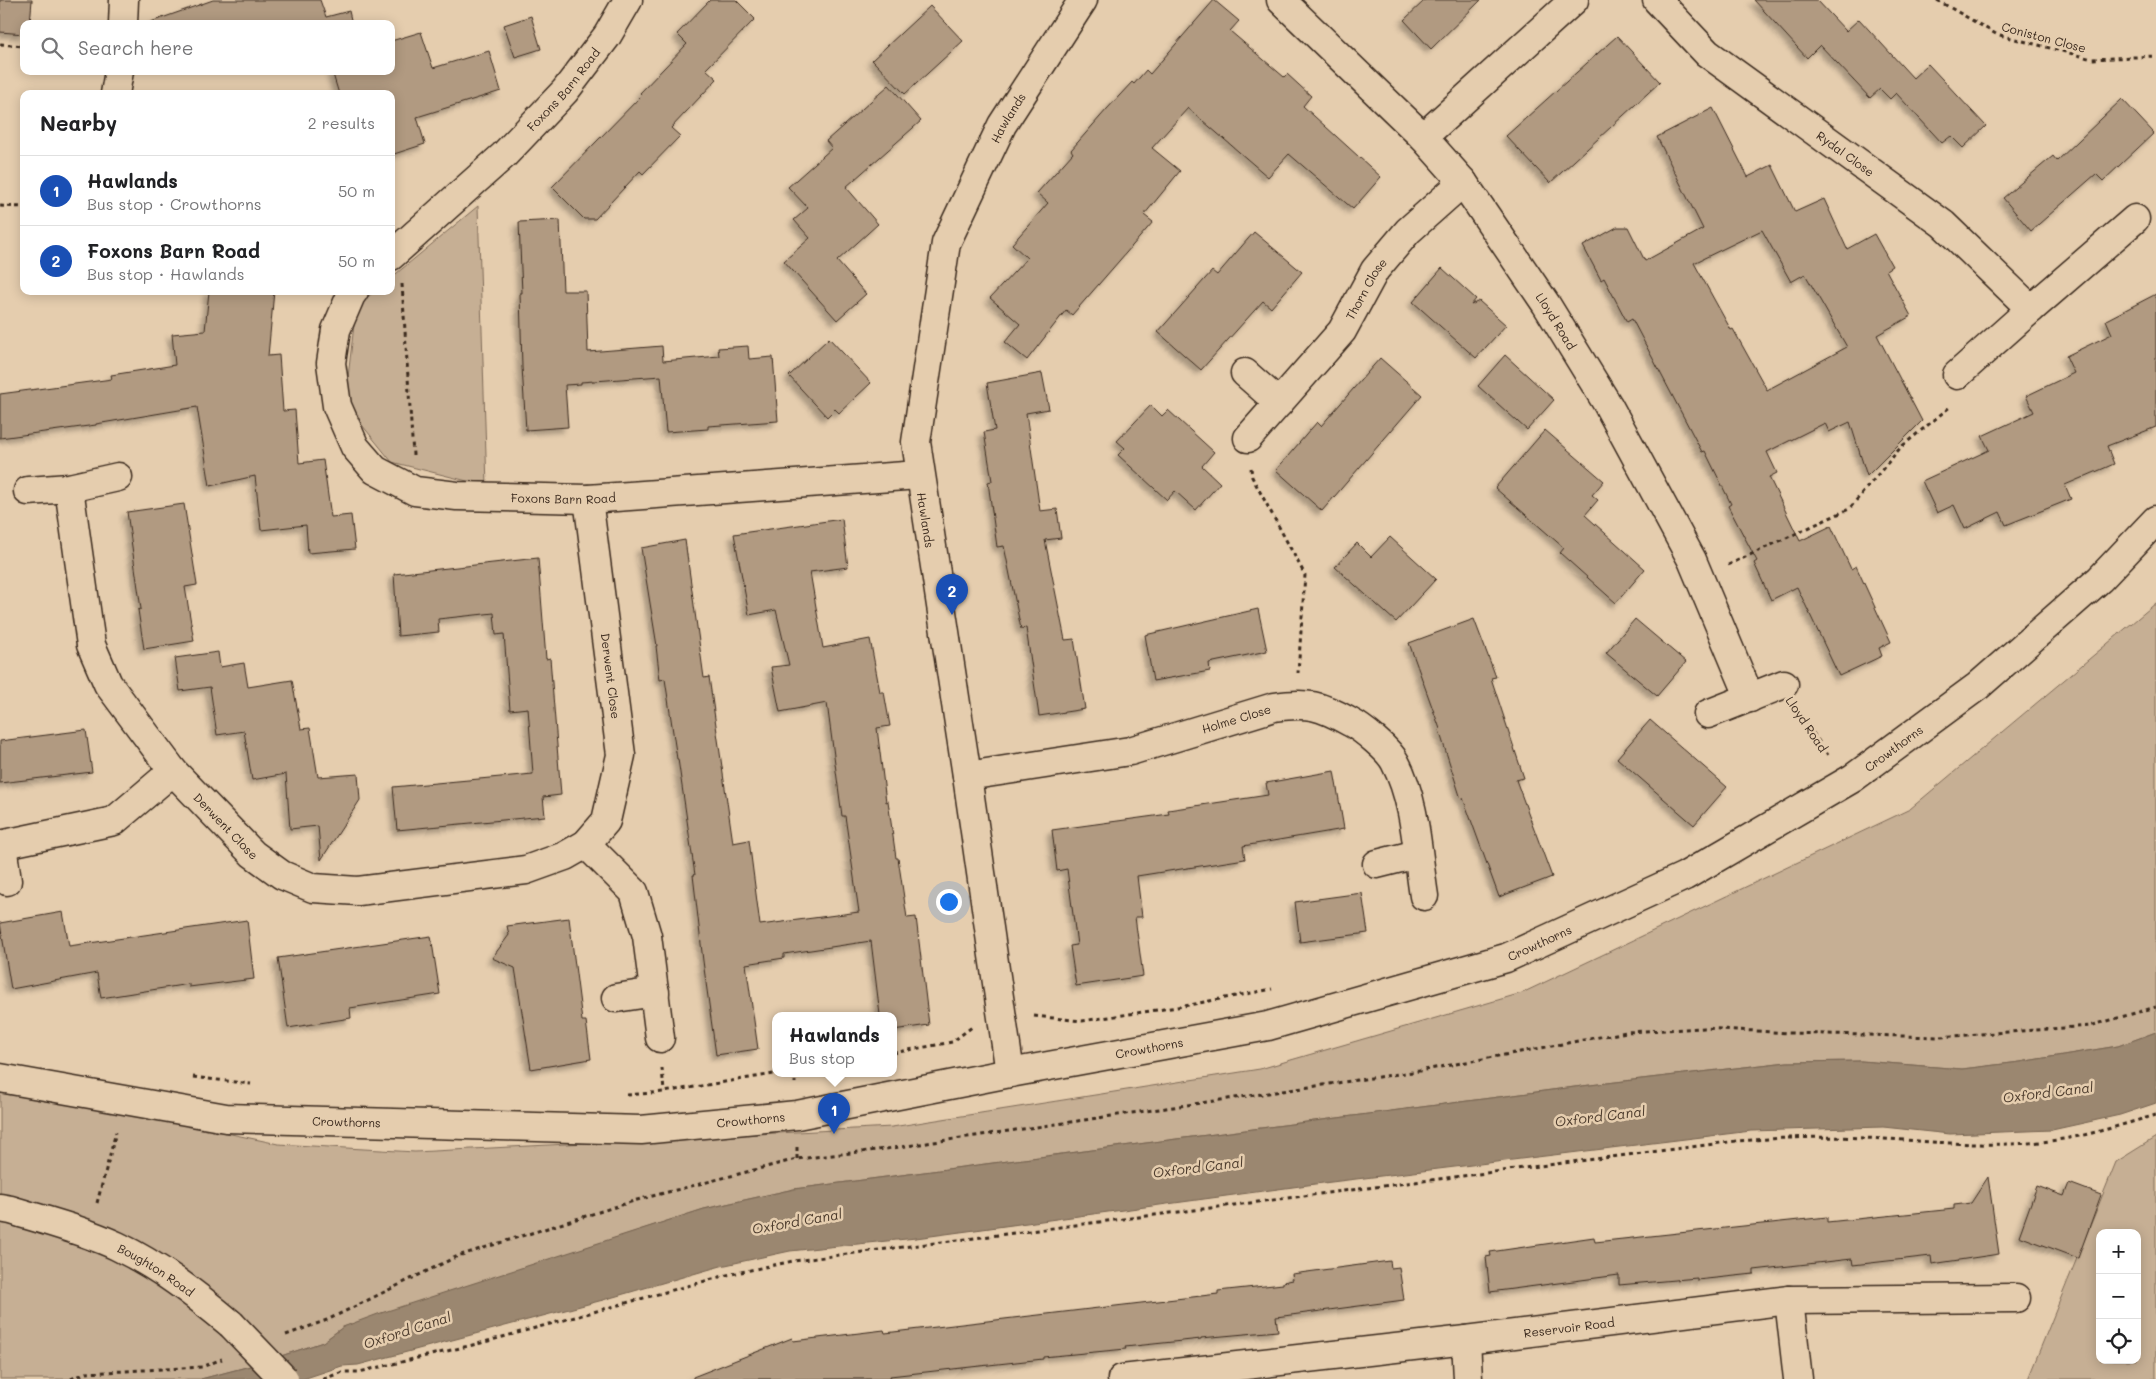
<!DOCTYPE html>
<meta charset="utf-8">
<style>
:root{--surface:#fff;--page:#f2f2f2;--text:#202124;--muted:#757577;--line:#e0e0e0;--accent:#d93025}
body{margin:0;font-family:Mali,sans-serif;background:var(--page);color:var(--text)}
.controls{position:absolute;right:15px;bottom:15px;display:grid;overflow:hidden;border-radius:10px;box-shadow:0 2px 12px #0003}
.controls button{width:45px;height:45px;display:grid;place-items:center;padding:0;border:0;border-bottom:1px solid var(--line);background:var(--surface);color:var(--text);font:25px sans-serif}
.you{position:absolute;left:948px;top:901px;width:18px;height:18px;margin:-12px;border:4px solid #fff;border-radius:50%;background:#1a73e8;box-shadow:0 0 0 8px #1a73e833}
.badge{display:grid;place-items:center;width:32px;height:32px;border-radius:50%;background:var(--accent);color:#fff;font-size:16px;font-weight:700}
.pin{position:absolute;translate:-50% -41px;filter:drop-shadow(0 1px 2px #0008)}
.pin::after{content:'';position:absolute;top:26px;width:18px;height:15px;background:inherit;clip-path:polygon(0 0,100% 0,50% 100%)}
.popup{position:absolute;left:772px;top:1012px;width:125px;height:65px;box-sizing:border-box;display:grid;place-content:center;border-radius:10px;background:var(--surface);filter:drop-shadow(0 1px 4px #0005);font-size:16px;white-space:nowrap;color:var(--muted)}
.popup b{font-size:19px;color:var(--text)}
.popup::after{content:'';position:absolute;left:50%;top:100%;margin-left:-10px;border:10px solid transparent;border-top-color:var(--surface)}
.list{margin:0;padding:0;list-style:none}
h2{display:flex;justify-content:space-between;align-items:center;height:65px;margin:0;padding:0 20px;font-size:21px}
h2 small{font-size:16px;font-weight:400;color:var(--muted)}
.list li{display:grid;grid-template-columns:32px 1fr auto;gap:15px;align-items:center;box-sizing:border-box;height:70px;padding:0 20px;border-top:1px solid var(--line)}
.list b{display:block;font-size:19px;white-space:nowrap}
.list p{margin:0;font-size:16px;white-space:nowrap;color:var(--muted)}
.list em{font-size:16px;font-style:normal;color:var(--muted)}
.icon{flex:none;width:28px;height:28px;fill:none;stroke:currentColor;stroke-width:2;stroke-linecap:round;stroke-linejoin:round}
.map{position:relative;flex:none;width:2156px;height:1379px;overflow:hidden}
.search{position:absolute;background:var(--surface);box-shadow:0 2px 12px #0003;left:20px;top:20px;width:375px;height:55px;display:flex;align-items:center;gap:12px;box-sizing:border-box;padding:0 18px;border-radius:10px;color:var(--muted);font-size:19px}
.panel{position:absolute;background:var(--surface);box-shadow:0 2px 12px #0003;left:20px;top:90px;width:375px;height:205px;border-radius:10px}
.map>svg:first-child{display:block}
.green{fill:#c6af94;stroke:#806c59;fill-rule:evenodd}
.water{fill:#9b8770;stroke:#75624f}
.building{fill:#b19a81;stroke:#3b2a1e;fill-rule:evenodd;filter:url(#shadow)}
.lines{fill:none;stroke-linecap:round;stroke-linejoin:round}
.minor-casing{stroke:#3b2a1e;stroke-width:31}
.tertiary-casing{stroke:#3b2a1e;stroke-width:31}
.path{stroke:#3b2a1e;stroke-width:3;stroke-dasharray:4 4;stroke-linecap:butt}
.minor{stroke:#e5cdae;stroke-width:28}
.tertiary{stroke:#e5cdae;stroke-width:28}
.tertiary-bridge-casing{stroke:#3b2a1e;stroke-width:31;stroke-linecap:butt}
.tertiary-bridge{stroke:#e5cdae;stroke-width:28}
.labels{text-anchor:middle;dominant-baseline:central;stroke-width:5;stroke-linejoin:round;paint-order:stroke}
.street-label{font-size:12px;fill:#3b2a1e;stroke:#e5cdae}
.water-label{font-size:14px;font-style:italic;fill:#4e3d2e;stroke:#e5cdae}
</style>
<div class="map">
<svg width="2156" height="1379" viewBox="0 0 2156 1379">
<defs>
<filter id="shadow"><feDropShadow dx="-4.5" dy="4.5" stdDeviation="2.5" flood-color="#0004"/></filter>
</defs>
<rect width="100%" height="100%" fill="#e5cdae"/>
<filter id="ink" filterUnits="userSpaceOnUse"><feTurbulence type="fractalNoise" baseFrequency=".02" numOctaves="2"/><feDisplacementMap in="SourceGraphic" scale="10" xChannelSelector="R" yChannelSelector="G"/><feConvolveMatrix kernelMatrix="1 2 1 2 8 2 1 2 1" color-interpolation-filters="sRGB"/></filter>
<g filter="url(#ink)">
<path class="green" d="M 478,206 L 487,486 L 392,462 L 345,404 L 356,307 L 375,291 L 391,291 L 391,278 Z
M 2156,603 L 2156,1032 L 2118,1046 L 2020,1062 L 1962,1069 L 1861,1061 L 1787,1062 L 1590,1085 L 794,1189 L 704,1209 L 343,1327 L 323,1342 L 254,1365 L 201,1379 L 0,1379 L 0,1093 L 151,1117 L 278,1144 L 415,1152 L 892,1127 L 1260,1069 L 1522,993 L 1910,809 Z
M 2156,1137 L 2156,1379 L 2028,1379 L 2116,1162 ZM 2100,1233 L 2137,1233 L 2137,1360 L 2100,1360 Z"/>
<path class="water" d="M 2156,1032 L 2156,1103 L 2120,1115 L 2052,1130 L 1950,1134 L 1883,1127 L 1751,1131 L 1315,1184 L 916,1238 L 790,1251 L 721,1266 L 603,1300 L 358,1365 L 342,1366 L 303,1379 L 201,1379 L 254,1365 L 323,1342 L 343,1327 L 378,1314 L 704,1209 L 794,1189 L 1590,1085 L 1787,1062 L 1861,1061 L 1962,1069 L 2020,1062 L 2118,1046 Z"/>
<path class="building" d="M 0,0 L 32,0 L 30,24 L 24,24 L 24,34 L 0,32 Z
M 213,0 L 320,0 L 326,17 L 349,11 L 352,24 L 145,24 Z
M 710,0 L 736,0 L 755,19 L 706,69 L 717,79 L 671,128 L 680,136 L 643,174 L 640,171 L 595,219 L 584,219 L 552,187 L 642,95 L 640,93 L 687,44 L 677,34 Z
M 1214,0 L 1239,21 L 1230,31 L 1284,77 L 1287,74 L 1311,96 L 1303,106 L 1381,177 L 1353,209 L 1289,154 L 1268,177 L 1188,108 L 1152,148 L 1180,171 L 1144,215 L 1153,222 L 1072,315 L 1066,310 L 1027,360 L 1005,342 L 1020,324 L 990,298 L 1027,258 L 1012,244 L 1048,203 L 1037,193 L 1073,153 L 1071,150 L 1107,109 L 1132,82 L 1134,84 L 1146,70 L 1150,74 Z
M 1425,0 L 1481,0 L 1431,49 L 1404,20 Z
M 1754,0 L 1817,0 L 1846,31 L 1859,19 L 1913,78 L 1928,64 L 1986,126 L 1963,148 L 1951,136 L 1942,143 L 1896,93 L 1890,99 L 1880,89 L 1870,98 L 1820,45 L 1807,58 Z
M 930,6 L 963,41 L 905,94 L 872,60 Z
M 531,16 L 541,49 L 515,57 L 504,25 Z
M 421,32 L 433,68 L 489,51 L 501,91 L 417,117 L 425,144 L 391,155 L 391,94 L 339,94 L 332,71 L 391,71 L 391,41 Z
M 1617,36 L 1660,82 L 1550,183 L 1506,136 Z
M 889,85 L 921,121 L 846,187 L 878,224 L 837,261 L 866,294 L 837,320 L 784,261 L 810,238 L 794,220 L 808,208 L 788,187 L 832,148 L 826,141 Z
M 2122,99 L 2154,133 L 2103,181 L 2096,174 L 2031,231 L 2003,198 L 2053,156 L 2057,161 Z
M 1713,108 L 1748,177 L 1772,165 L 1795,212 L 1824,199 L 1847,249 L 1874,234 L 1892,266 L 1886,270 L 1911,316 L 1877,335 L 1922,421 L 1867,476 L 1850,422 L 1829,432 L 1825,423 L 1767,452 L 1777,473 L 1769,477 L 1800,541 L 1831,526 L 1851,569 L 1856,566 L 1891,642 L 1879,648 L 1882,656 L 1839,676 L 1797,587 L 1771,600 L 1754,563 L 1757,561 L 1728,506 L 1731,504 L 1705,451 L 1702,452 L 1632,319 L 1627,322 L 1604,278 L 1601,280 L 1583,246 L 1617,227 L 1628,227 L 1645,261 L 1703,229 L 1657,137 ZM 1762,230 L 1791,282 L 1805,274 L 1847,347 L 1767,390 L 1733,329 L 1731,330 L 1694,263 Z
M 560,220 L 563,291 L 586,291 L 588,352 L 662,346 L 663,361 L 719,356 L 718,348 L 748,346 L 749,359 L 773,357 L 778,421 L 708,426 L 708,429 L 666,432 L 661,376 L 581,382 L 581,384 L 565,385 L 568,427 L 526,430 L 522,367 L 520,293 L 522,293 L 519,222 Z
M 1254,232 L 1302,272 L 1271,308 L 1263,301 L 1201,370 L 1158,332 L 1212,271 L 1217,275 Z
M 1442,268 L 1476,299 L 1471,305 L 1479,301 L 1506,325 L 1476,358 L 1413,302 Z
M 209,291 L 274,291 L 268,356 L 279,355 L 283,411 L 295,410 L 299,463 L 323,460 L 331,517 L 351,515 L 355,549 L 308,553 L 306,525 L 261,530 L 255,476 L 210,486 L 197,407 L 96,424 L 96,425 L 0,438 L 0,394 L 112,379 L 111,375 L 175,365 L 172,334 L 205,331 Z
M 2156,294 L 2156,427 L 2107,446 L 2114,464 L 2065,485 L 2071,499 L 2006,525 L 2000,512 L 1965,529 L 1954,505 L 1937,513 L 1922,481 L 1989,450 L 1982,436 L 2034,412 L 2026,396 L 2074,373 L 2066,356 L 2112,334 L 2106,320 Z
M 829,338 L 871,383 L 839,413 L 835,409 L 827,417 L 789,376 Z
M 1505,355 L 1554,400 L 1527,430 L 1478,386 Z
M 1380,358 L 1422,395 L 1322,511 L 1276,470 L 1317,422 L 1321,426 Z
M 1042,373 L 1049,409 L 1026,413 L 1040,511 L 1057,509 L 1061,538 L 1045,540 L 1065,640 L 1074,639 L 1085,709 L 1039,716 L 1026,628 L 1021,629 L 1004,546 L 997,547 L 988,482 L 992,481 L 984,432 L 995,430 L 987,383 Z
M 1151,405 L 1162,416 L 1168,410 L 1214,452 L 1202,466 L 1220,483 L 1196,510 L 1175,491 L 1167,500 L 1118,455 L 1125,448 L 1117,441 Z
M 1545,430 L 1604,481 L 1592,495 L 1598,500 L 1585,515 L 1645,569 L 1616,603 L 1560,553 L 1564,548 L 1495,488 Z
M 184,504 L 197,585 L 185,587 L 194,641 L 144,649 L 138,610 L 141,609 L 127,512 Z
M 842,519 L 848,567 L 810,572 L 823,648 L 870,639 L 880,692 L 884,692 L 890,726 L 877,728 L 886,802 L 888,801 L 896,858 L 898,858 L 907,918 L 916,917 L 929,1025 L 893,1030 L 893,1015 L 880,1015 L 871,941 L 784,954 L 784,958 L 746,964 L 758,1049 L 716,1055 L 703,961 L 693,875 L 695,875 L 678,759 L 677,759 L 665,679 L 660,680 L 656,646 L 657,646 L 641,548 L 685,540 L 704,678 L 709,677 L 733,843 L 749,840 L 760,925 L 859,912 L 845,816 L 842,816 L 827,703 L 780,712 L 771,667 L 789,665 L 776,610 L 749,615 L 734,534 Z
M 1390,537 L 1436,579 L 1396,622 L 1335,567 L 1357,543 L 1371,557 Z
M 538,558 L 546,659 L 550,658 L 561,795 L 543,797 L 545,816 L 397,830 L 393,787 L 533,774 L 528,708 L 510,710 L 504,634 L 496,635 L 494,613 L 438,619 L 439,632 L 398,636 L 394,574 Z
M 1258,609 L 1267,651 L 1209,663 L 1210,671 L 1153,681 L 1145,635 Z
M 1474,619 L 1496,677 L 1491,678 L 1524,778 L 1516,780 L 1552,877 L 1499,897 L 1463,798 L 1461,799 L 1439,730 L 1440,729 L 1409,643 Z
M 1635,619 L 1686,662 L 1657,696 L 1606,653 Z
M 218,652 L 220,667 L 244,663 L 248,687 L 292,680 L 301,729 L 310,728 L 318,777 L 358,774 L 360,800 L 321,860 L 318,826 L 290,829 L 286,774 L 252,780 L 244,731 L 217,735 L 210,687 L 180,691 L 175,658 Z
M 1650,720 L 1727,787 L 1694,825 L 1617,758 Z
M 86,730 L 92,772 L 0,783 L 0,741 Z
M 1334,771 L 1344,829 L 1243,846 L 1245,859 L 1137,876 L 1142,917 L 1135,917 L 1143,976 L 1076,986 L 1070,946 L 1077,945 L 1067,869 L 1057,871 L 1052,830 L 1169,814 L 1168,810 L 1268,795 L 1266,783 Z
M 1362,893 L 1368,933 L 1300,942 L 1295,902 Z
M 63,912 L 69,946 L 247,920 L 254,979 L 189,987 L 189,984 L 101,998 L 97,973 L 11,989 L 0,923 Z
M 569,918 L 582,1021 L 586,1021 L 591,1059 L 531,1069 L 515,968 L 492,958 L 509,935 L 507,926 Z
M 431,936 L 440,994 L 350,1008 L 351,1018 L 288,1028 L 278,958 Z
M 1988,1177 L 1999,1254 L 1932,1264 L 1931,1256 L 1853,1265 L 1852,1259 L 1754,1270 L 1754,1274 L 1697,1280 L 1697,1278 L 1619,1285 L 1619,1275 L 1490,1292 L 1486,1257 L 1491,1256 L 1490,1252 L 1594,1237 L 1595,1242 L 1827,1217 L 1827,1222 L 1954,1209 L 1954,1205 L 1971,1203 Z
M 2069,1183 L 2101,1195 L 2078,1258 L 2019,1236 L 2037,1186 L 2064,1196 Z
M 1390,1261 L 1391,1268 L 1399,1267 L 1404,1300 L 1276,1317 L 1278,1331 L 1201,1338 L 1201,1339 L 1125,1347 L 1126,1349 L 1043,1357 L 1043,1359 L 890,1376 L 891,1379 L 693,1379 L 693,1377 L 792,1338 L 793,1341 L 884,1330 L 885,1333 L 1218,1294 L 1218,1291 L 1283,1284 L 1283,1282 L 1293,1280 L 1292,1274 Z"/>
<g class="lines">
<g class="minor-casing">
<g id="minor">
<path id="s1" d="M 1281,0 L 1423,137 L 1463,182 L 1546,304 L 1608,405 L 1692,560 L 1750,698"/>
<path id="s2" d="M 1657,0 L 1707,53 L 1943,224 L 2031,309 L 2135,219"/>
<path d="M 123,24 L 124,0"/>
<path d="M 115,94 L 119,71"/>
<path d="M 1423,137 L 1574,0"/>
<path id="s3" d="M 391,256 L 504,155 L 565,91 L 607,36 L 628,0"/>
<path id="s4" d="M 354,291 L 351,295 L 336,330 L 331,363 L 337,406 L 355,447 L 375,470 L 415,491 L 457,496 L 588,499 L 919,475"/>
<path d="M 1245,373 L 1279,403"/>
<path d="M 1957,375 L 2031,309"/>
<path id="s5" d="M 1248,438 L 1342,331 L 1375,270 L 1408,231 L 1463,182"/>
<path id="s6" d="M 69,488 L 91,645 L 108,684 L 173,771 L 253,854 L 282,875 L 313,888 L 358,891 L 526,870 L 565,856 L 586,844 L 606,821 L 621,755 L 588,499"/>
<path d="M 28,491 L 69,488 L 118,477"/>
<path d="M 1708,714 L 1784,684"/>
<path id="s7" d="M 967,776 L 1130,751 L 1274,707 C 1308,702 1320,705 1350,722 C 1362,728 1389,750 1395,762 C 1416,802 1417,852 1424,896"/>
<path d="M 586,844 L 634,892 L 647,936 L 660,1038"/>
<path d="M 0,845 L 114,821 L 173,771"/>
<path d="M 2,845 L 7,881"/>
<path d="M 1377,864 L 1417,854"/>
<path d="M 616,998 L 655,992"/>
<path id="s8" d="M 1010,1073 L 967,776 L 916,442 L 946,243 L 1002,125 L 1083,0"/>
<path id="s9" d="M 0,1078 L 226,1118 L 641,1130 L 797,1115 L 1010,1073 L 1268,1026 L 1506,958 L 1685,876 L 1853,778 L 1978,686 L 2100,579 L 2156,520"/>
<path d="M 1789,1300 L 1798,1379"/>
<path d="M 1466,1340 L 1468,1379"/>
<path id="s10" d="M 1122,1379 L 1466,1340 L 1789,1300 L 2016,1298"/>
</g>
</g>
<g class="tertiary-casing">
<g id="tertiary">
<path id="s11" d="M 0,1208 L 11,1210 C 46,1221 83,1230 117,1246 C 159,1266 195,1294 231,1324"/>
</g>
</g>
<path class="path" d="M 1937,0 L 1996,34 L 2092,59 L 2156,56
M 0,44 L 24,46
M 0,206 L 24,207
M 402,284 L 413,455
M 1251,468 L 1252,477 L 1305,575 L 1298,673
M 1728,565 L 1849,509 L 1901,447 L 1951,406
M 1799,713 L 1828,755
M 1034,1016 L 1082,1021 L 1184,1006 L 1272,989
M 893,1053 L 952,1042 L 972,1027
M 662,1068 L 664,1092
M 795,1073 L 795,1083
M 193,1077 L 251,1084
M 627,1095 L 664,1092 L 780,1073
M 797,1147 L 797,1159
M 97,1203 L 116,1132
M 286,1335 L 327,1320 L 458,1256 L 637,1200 L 797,1159 L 886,1149 L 1419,1071 L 1626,1032 L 1704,1028 L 1789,1033 L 1940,1037 L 2090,1026 L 2156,1007
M 71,1379 L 86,1373 L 202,1367 L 222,1359
M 323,1379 L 343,1372 L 359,1372 L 481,1343 L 727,1275 L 793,1261 L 1737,1141 C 1779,1138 1821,1136 1863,1138 C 1924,1140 1988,1149 2049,1141 C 2085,1137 2121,1125 2156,1115"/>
<use href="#minor" class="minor"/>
<use href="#tertiary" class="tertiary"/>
<g class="tertiary-bridge-casing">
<path id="tertiary-bridge" d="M 231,1324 L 284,1379"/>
</g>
<use href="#tertiary-bridge" class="tertiary-bridge"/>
</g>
</g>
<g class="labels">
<g class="street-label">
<text transform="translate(2044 37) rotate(15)">Coniston Close</text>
<text stroke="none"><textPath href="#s3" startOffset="240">Foxons Barn Road</textPath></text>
<text stroke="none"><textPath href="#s8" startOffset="979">Hawlands</textPath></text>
<text stroke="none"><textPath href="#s2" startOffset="244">Rydal Close</textPath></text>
<text stroke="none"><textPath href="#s5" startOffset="191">Thorn Close</textPath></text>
<text stroke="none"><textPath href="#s1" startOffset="425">Lloyd Road</textPath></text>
<text stroke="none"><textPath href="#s4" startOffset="389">Foxons Barn Road</textPath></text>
<text transform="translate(926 520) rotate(81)">Hawlands</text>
<text transform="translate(611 676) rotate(83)">Derwent Close</text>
<text stroke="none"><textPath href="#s7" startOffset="276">Holme Close</textPath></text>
<text transform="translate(1807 724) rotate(56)">Lloyd Road</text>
<text stroke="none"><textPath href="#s9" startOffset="1970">Crowthorns</textPath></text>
<text stroke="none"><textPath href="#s6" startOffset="386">Derwent Close</textPath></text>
<text stroke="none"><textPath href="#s9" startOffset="1565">Crowthorns</textPath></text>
<text stroke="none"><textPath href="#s9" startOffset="1160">Crowthorns</textPath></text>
<text stroke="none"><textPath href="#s9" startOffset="755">Crowthorns</textPath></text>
<text stroke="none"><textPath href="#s9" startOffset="350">Crowthorns</textPath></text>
<text stroke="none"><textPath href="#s11" startOffset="169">Boughton Road</textPath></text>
<text stroke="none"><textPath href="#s10" startOffset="450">Reservoir Road</textPath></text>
</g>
<g class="water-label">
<text transform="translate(2048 1092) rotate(-7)">Oxford Canal</text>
<text transform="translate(1600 1116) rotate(-7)">Oxford Canal</text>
<text transform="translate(1198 1167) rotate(-7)">Oxford Canal</text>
<text transform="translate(797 1221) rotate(-10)">Oxford Canal</text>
<text transform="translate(407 1330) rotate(-18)">Oxford Canal</text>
</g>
</g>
</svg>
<div class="controls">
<button>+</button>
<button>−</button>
<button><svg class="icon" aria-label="locate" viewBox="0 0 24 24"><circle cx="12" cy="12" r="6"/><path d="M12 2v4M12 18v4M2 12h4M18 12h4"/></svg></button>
</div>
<div class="you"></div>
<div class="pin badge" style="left:834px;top:1134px;background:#1a4fb4">1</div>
<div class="popup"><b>Hawlands</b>Bus stop</div>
<div class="pin badge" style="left:952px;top:615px;background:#1a4fb4">2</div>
<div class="search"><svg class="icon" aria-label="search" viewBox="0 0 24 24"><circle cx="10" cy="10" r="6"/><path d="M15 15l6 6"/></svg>Search here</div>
<section class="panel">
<h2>Nearby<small>2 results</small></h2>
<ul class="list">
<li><span class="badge" style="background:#1a4fb4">1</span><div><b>Hawlands</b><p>Bus stop · Crowthorns</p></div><em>50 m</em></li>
<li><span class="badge" style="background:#1a4fb4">2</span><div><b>Foxons Barn Road</b><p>Bus stop · Hawlands</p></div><em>50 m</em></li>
</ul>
</section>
</div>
